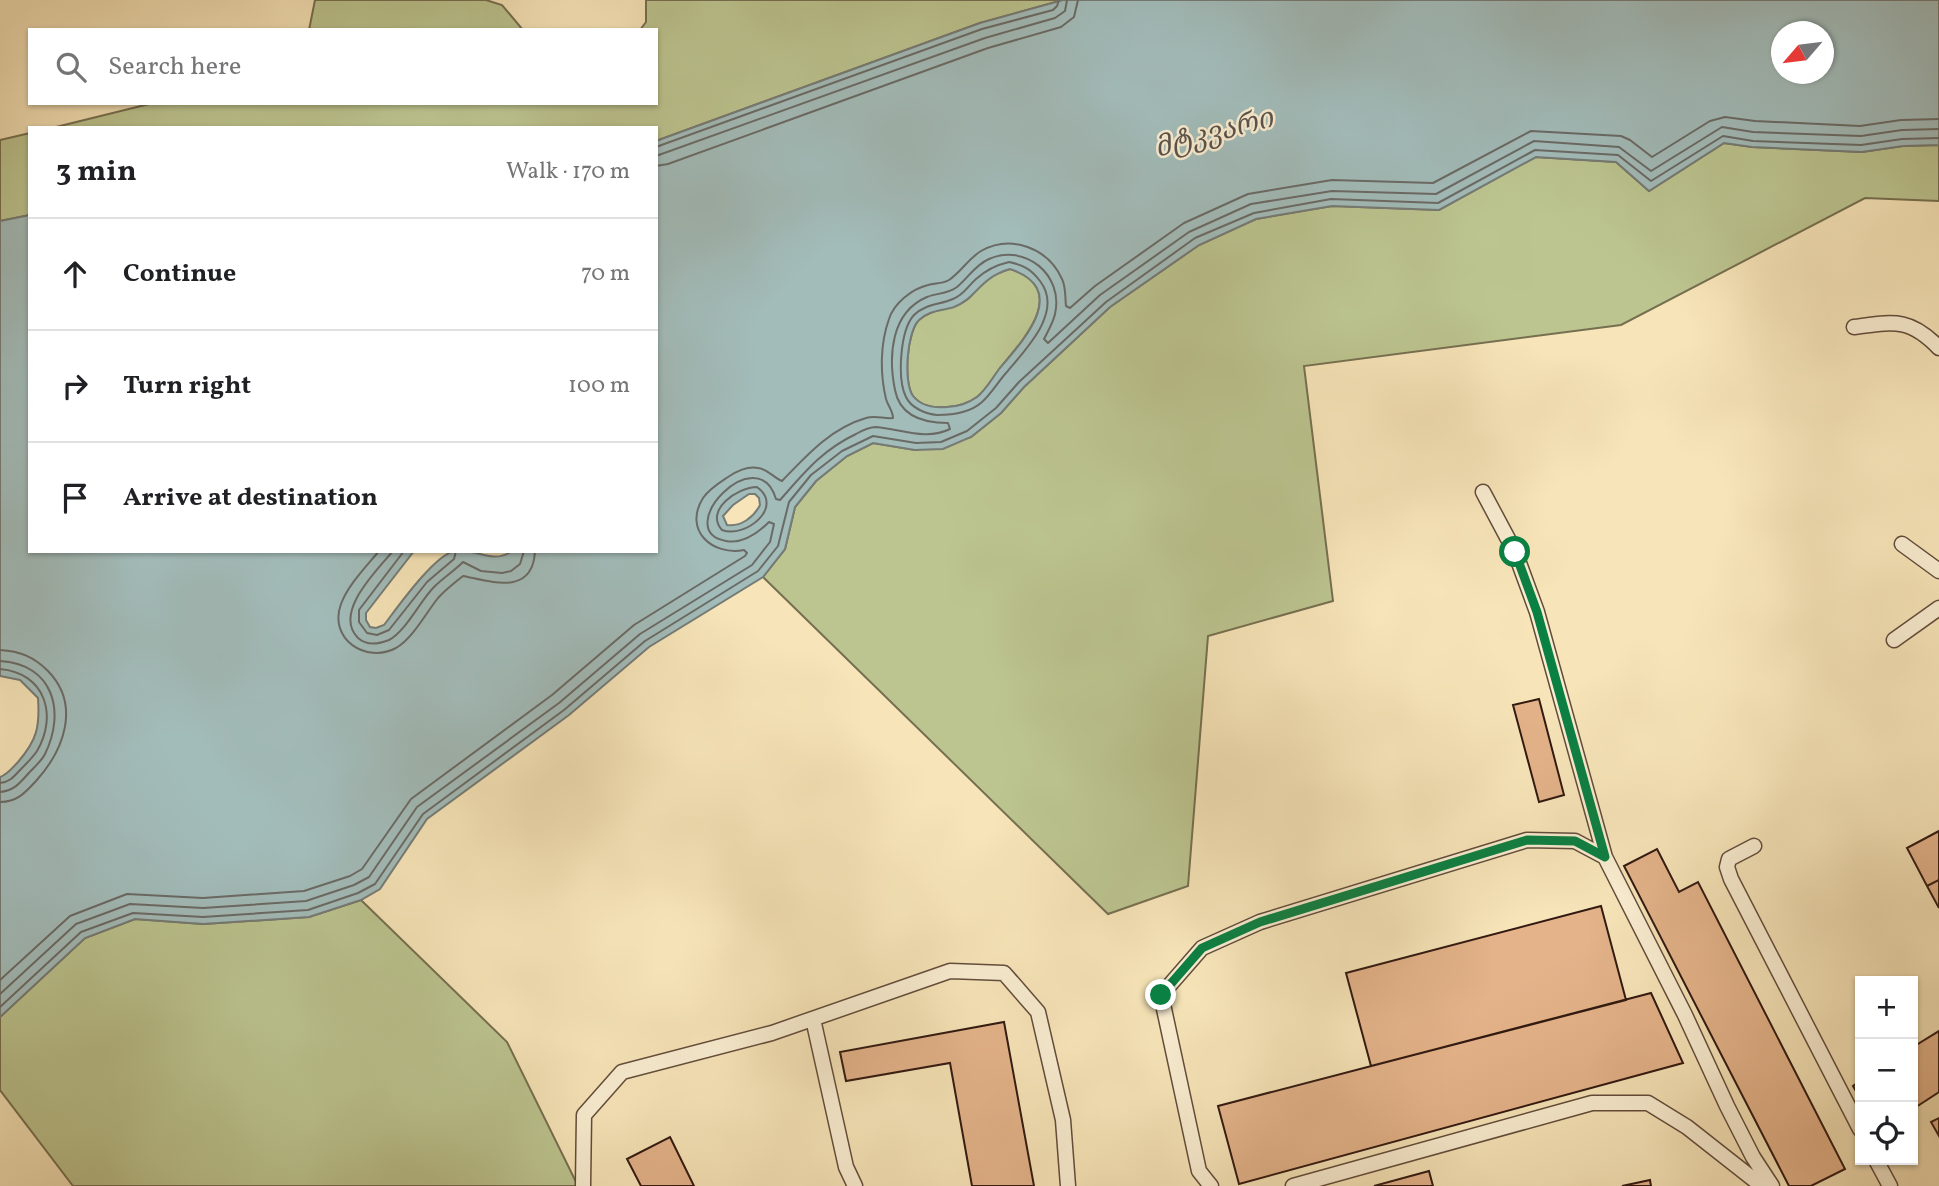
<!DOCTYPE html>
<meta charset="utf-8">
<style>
:root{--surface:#fff;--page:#f6f6f6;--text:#202124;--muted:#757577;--line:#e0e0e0}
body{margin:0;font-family:Vollkorn,"Noto Serif Georgian",serif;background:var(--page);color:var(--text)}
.controls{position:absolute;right:21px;bottom:21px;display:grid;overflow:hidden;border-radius:0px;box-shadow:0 2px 5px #0004}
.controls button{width:63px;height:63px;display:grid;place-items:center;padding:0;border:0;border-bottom:2px solid var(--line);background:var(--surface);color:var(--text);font:35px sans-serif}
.compass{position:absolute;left:1771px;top:21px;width:63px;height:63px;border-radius:50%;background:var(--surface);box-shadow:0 2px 5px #0004;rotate:242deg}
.stop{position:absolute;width:21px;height:21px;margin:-16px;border:5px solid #0b8043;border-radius:50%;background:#fff}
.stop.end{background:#0b8043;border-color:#fff;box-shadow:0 2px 7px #0008}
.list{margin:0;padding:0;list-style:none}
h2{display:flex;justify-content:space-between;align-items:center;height:91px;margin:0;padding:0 28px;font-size:30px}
h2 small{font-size:23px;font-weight:400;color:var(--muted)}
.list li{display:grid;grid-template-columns:46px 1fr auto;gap:21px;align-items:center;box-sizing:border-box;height:112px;padding:0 28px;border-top:2px solid var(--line)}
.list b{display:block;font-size:26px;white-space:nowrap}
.list em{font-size:23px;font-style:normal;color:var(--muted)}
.icon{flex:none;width:38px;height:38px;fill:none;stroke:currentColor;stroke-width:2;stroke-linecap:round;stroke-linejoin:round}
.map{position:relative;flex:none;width:1939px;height:1186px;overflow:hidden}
.search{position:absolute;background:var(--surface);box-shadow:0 2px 5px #0004;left:28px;top:28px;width:630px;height:77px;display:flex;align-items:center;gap:18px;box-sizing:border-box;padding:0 24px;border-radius:0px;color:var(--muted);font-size:26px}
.panel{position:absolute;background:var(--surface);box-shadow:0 2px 5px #0004;left:28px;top:126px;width:630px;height:427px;border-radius:0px}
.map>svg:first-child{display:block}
.green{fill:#bcc590;stroke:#766f50;stroke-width:2}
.water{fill:#a2bcba;stroke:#757b76;stroke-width:2;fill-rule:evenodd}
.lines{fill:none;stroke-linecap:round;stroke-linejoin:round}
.shore{stroke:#6a6a66;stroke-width:2}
.building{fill:#e4b38a;stroke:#311911;stroke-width:2}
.service-casing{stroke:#624c3b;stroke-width:17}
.service{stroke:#faeed2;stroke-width:14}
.route{stroke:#0b8043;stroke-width:9}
.labels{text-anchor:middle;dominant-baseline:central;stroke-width:5;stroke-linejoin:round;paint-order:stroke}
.water-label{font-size:28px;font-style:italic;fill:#59524c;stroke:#faeed2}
</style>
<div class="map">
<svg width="1939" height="1186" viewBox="0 0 1939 1186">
<rect width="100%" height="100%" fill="#f7e5b9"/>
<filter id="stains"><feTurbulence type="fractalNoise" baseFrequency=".00286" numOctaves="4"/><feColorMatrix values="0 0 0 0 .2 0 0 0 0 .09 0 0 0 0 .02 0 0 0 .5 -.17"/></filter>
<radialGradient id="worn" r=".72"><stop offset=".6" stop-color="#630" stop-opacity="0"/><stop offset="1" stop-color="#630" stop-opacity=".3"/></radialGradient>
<path class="green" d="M 315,0 L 486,0 L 502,5 L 523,30 L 309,30 Z
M 646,0 L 1063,0 L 980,23 L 656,141 L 656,128 L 52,128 L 153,103 L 656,103 L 656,30 L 640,30 L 646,22 Z
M 30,133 L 30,215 L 0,221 L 0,140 Z
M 1724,143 L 1752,147 L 1862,152 L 1903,146 L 1939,145 L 1939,201 L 1865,198 L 1621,325 L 1304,366 L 1333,601 L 1208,636 L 1188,886 L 1108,914 L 763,577 L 785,549 L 795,507 L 816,481 L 847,456 L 873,443 L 915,450 L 971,437 L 1001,413 L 1024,387 L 1110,307 L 1199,245 L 1256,219 L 1332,206 L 1439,210 L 1535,157 L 1616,162 L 1649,191 Z
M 1010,269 C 1070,289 1025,338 1000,368 C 993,377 986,390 977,397 C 969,403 957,407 947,407 C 935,408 921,406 913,396 C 903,383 907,331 919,320 C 933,307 953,311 968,299 C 972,296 974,291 978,287 C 987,277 997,273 1010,269 Z
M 361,900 L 507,1042 L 578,1186 L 73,1186 L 0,1090 L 0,1017 L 85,938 L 135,919 L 203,924 L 309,917 Z"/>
<path class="water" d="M 1063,0 L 1939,0 L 1939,145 L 1903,146 L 1862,152 L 1752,147 L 1724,143 L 1649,191 L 1616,162 L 1536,157 L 1439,210 L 1332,206 L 1256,219 L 1199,245 L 1110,307 L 1024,387 L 1001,413 L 971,437 L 943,449 L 915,450 L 873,443 L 847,456 L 816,481 L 795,507 L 785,549 L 763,577 L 649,647 L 569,715 L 427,819 L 380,889 L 361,900 L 309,917 L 203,924 L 135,919 L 85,938 L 0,1017 L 0,777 C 8,774 12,768 18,762 C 37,740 40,727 38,698 L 20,680 L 0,676 L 0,221 L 30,215 L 30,551 L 414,551 L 366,613 L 366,620 L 370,627 L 376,628 L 384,625 C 397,608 435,554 455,551 C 477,548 492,565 512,551 L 656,551 L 656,141 L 980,23 ZM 1782,32 L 1824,32 L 1824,74 L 1782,74 ZM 1010,269 C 1070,289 1025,339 1000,368 C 993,377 986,390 977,397 C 969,403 957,407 947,407 C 935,408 921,406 913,396 C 903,382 907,331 919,320 C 929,310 942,311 954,307 C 977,298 979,278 1010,269 ZM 749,494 L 755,494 L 759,498 L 760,505 C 754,517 741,527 727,525 L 723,516 L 733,505 Z"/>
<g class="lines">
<path class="shore" d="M 656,147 L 982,29 L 1053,10 L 1057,6 L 1059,0
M 656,156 L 985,38 L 1055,18 L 1065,11 L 1067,0
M 656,166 L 668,164 L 988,48 L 1061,27 L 1074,17 L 1078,0
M 1009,262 C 1023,265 1031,269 1040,281 C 1064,312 1025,350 1006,373 C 998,382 991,394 982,402 C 971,412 952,415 937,415 C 926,414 911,408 906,397 C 897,379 900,330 914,315 C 925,304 939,305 953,299 C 964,295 968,286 976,279 C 986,270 996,265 1009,262 Z
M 757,487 C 785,507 745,539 722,530 C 704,510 738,487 757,487 Z
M 379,551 C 366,567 348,585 341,604 C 328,639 366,664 396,648 C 413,638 426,613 438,598 C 445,590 454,583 463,576 C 489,581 533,597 535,551
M 393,551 C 376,571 333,613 358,638 C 367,646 379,644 389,640 C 406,631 420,601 434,587 C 443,578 454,571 463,562 L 481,571 L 502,573 L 511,571 L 520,564 L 524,551
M 404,551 L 359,610 L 359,622 L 367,633 L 377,635 L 389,630 L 427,582 L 454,559 L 456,551
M 0,650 C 20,651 34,657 48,671 C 81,705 64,750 36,781 C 25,793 17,802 0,802
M 0,661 C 53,664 66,711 45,754 C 41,762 33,768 27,775 C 19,784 13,791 0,792
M 0,669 C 45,673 58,715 37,751 C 33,757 27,763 22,768 C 15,775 11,782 0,783
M 0,980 L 70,916 L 127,894 L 203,898 L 304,891 L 350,876 L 362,869 L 411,799 L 552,695 L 634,625 L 745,556 L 747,553 L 744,550 C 712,556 683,530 703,498 C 709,489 719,483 728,477 C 737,471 747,466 758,468 C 768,469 774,478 782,481 C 806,456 831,428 866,418 C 875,415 884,419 893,418 C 893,411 888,406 886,399 C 880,374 880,344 889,319 C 894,303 912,289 928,285 C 935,283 943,284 949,280 C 961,272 968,259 981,251 C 1011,234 1048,248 1062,279 C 1066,287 1065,297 1066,306 L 1070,308 L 1095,286 L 1184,223 L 1248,194 L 1332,180 L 1433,183 L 1531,131 L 1621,136 L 1630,140 L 1652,157 L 1710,121 L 1725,117 L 1755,121 L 1860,126 L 1901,120 L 1939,119
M 0,994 L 76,924 L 130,904 L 203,908 L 306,901 L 354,885 L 369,877 L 417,807 L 559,703 L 640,634 L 752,565 L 770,542 L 774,524 L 769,522 C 758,533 742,544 726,541 C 670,531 757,437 776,499 L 780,500 C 804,473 822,450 856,434 C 863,430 869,427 876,427 C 901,429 926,441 950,429 L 948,423 C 924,423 900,417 895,390 C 888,356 891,312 927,297 C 937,293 948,294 957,287 C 968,278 975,265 989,259 C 1025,243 1064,275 1055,314 C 1053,323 1048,331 1044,339 L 1048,343 L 1100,295 L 1189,232 L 1251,204 L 1332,191 L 1436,194 L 1534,141 L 1619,147 L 1651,171 L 1722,127 L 1753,132 L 1861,136 L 1902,130 L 1939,129
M 0,1007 L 81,932 L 133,913 L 203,917 L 308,910 L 358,893 L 375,884 L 423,814 L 564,710 L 645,641 L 758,571 L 778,546 L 789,502 L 811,475 L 842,451 L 873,436 L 916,443 L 941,442 L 967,431 L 996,408 L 1019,382 L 1106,302 L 1195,238 L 1254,213 L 1331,199 L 1438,203 L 1535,150 L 1618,155 L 1651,181 L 1723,136 L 1753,141 L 1861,145 L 1902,139 L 1939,138"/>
</g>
<path class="building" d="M 1539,699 L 1564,795 L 1539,802 L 1513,705 Z
M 1939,831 L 1939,880 L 1927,886 L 1907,848 Z
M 1657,849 L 1679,892 L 1698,882 L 1845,1169 L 1811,1186 L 1789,1186 L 1624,866 Z
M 1939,880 L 1939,908 L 1927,886 Z
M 1601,906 L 1626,1000 L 1371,1066 L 1346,973 Z
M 1651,993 L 1683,1063 L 1239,1184 L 1218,1106 Z
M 1004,1022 L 1034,1186 L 972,1186 L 950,1063 L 846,1081 L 840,1052 Z
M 1939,1031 L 1939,1092 L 1913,1109 L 1913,1047 Z
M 1860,1081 L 1860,1098 L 1853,1086 Z
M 1939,1118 L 1939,1136 L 1931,1122 Z
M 670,1137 L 694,1186 L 641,1186 L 627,1159 Z
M 1429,1171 L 1433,1186 L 1374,1186 Z
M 1650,1180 L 1651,1186 L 1622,1186 Z"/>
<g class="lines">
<g class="service-casing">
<path id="service" d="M 1854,327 C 1893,322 1909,317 1939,348
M 1483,492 L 1515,552 L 1537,612 L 1605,857 L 1685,1015 L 1727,1106 L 1753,1157 L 1772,1186
M 1902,544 L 1939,571
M 1894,640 L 1939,608
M 1754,846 L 1729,859 L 1727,867 L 1731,879 L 1860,1129
M 813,1019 L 846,1167 L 855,1186
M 1876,1160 L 1890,1186
M 583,1186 L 584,1115 L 622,1072 L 772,1033 L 950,971 L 1004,973 L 1038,1012 L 1063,1120 L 1068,1186
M 1211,1186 L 1199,1171 L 1161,995 L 1202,948 L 1260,922 L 1527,840 L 1575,841 L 1605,857
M 1293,1186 L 1592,1103 L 1648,1103 L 1687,1127 L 1762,1186"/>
</g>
<use href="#service" class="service"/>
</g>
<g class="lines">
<path class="route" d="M 1161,995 L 1202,948 L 1260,922 L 1527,840 L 1575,841 L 1605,857 L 1537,612 L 1515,552"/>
</g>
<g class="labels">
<g class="water-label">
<text transform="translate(1214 134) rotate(-15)">მტკვარი</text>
</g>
</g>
<rect width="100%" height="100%" filter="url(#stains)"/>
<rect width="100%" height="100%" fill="url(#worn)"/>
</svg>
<div class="controls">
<button>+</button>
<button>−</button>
<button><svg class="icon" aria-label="locate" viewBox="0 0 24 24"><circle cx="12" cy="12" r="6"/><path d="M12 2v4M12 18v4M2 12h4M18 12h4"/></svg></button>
</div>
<svg class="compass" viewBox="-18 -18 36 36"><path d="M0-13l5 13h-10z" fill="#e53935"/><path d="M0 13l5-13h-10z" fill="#757577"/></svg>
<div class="stop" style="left:1515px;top:552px"></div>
<div class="stop end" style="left:1161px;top:995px"></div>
<div class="search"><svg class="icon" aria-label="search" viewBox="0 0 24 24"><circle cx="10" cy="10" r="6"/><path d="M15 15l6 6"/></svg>Search here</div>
<section class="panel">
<h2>3 min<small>Walk · 170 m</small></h2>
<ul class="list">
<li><svg class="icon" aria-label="ahead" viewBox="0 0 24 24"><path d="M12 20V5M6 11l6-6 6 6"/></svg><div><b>Continue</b></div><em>70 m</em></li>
<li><svg class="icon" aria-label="right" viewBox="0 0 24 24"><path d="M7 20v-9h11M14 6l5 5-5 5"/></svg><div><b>Turn right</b></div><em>100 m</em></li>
<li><svg class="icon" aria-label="arrive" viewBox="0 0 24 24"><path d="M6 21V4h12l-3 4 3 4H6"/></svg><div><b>Arrive at destination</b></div></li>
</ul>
</section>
</div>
